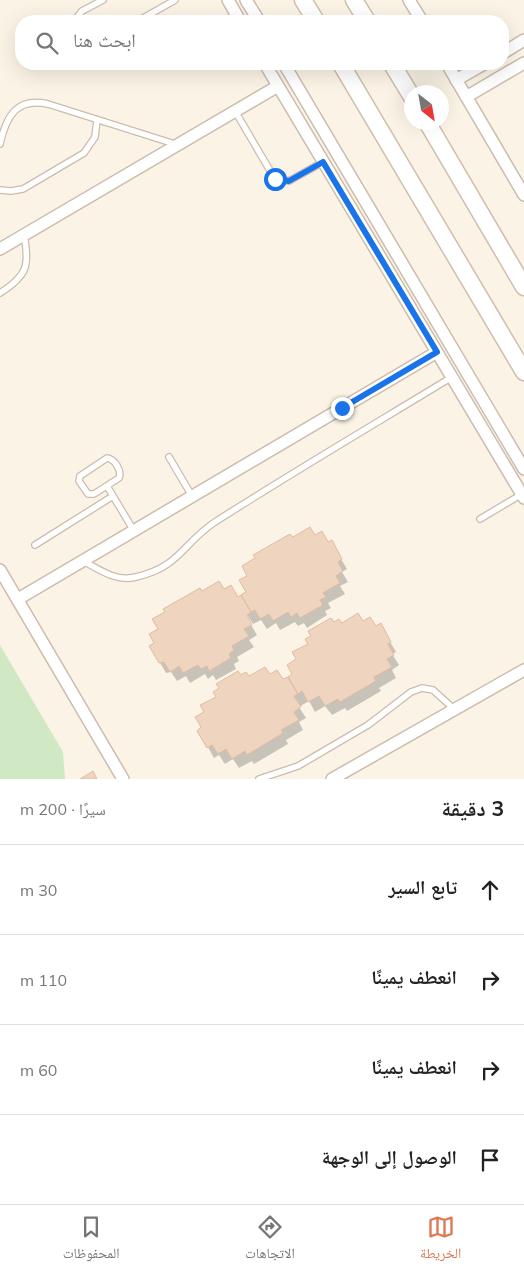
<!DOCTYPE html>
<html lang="ar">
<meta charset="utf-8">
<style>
:root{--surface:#fff;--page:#f2f2f2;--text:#222;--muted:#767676;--line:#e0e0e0;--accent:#dd7853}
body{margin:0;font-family:Mulish,"Noto Naskh Arabic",sans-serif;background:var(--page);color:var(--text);direction:rtl}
.compass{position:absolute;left:404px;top:85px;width:45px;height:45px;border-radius:50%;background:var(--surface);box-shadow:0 5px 20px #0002;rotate:149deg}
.stop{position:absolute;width:15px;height:15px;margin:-11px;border:4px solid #1a73e8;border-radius:50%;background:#fff}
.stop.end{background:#1a73e8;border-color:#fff;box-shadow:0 1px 5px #0008}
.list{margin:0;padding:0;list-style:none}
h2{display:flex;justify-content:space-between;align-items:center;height:65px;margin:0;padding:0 20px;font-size:21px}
h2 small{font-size:16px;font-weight:400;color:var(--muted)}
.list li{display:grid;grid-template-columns:32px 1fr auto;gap:15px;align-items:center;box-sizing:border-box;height:90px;padding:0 20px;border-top:1px solid var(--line)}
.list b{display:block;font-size:19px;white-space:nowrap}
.list em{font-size:16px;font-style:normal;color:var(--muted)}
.icon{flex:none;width:28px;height:28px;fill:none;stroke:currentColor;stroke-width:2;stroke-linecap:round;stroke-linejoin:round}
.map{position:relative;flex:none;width:524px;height:779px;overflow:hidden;direction:ltr}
.search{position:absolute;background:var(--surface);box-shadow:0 5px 20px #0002;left:15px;right:15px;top:15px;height:55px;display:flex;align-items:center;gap:12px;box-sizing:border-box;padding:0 18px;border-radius:20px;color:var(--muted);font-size:19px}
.sheet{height:425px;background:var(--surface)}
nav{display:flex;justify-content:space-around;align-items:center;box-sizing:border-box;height:70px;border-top:1px solid var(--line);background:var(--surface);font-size:14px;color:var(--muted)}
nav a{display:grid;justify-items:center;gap:2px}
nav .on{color:var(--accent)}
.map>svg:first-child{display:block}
.green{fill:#d1e8c5}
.shadow{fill:#0003}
.building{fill:#efd4bf;stroke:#e0bca0}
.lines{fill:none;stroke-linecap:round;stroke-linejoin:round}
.lane-casing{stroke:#ccbcad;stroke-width:8}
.street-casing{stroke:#ccbcad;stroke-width:14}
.secondary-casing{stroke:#d0bead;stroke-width:19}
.lane{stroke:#fff;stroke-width:5.5}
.street{stroke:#fff;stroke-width:11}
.secondary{stroke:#fff;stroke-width:16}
.route{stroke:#1a73e8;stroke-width:6}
</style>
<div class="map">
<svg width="524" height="779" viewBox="0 0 524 779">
<rect width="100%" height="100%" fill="#fbf4e6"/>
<path class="green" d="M 0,645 L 63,752 L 65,779 L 0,779 Z"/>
<path class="shadow" d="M 314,537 L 328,544 L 331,542 L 347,569 L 342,572 L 348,582 L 340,586 L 345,594 L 328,603 L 331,608 L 325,611 L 327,615 L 307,628 L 304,623 L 298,626 L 295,622 L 280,630 L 276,623 L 267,629 L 261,620 L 253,624 L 244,609 L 242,610 L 257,635 L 249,640 L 254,647 L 237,657 L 239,661 L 234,664 L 236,669 L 216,680 L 213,675 L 208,679 L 205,674 L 190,683 L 186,676 L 177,681 L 171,672 L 166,673 L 151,647 L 156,644 L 159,629 L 202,593 L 224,591 L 237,598 L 247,593 L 249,576 L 292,539 Z
M 362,623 L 376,628 L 380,625 L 396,652 L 392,654 L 399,665 L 392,670 L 396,678 L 379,688 L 381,691 L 347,711 L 345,708 L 332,715 L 325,706 L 315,712 L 309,701 L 299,707 L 306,718 L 299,722 L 303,730 L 286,740 L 288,744 L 254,764 L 252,761 L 239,768 L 233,759 L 225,764 L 219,755 L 214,758 L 199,731 L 202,727 L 206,713 L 217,697 L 240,677 L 269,676 L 283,681 L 294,674 L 298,660 L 309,644 L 333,624 Z"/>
<path class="building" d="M 310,527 L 315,535 L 322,531 L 328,542 L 332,540 L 342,559 L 338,562 L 343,571 L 336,576 L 340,583 L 323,593 L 326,597 L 320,600 L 323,605 L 300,618 L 297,613 L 291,617 L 288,612 L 273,621 L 269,614 L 260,619 L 255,610 L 251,612 L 241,595 L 246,592 L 239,580 L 247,576 L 242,566 L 255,558 L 253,555 L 290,534 L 293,537 Z
M 219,581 L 224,589 L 231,585 L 238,597 L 241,595 L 251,612 L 247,615 L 252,625 L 244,629 L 249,636 L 232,646 L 234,650 L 229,654 L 231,658 L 209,671 L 207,666 L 201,669 L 198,665 L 183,673 L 179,666 L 170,672 L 164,662 L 159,663 L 149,646 L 154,643 L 149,634 L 158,629 L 152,619 L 165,612 L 163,609 L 200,588 L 202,591 Z
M 358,613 L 363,621 L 370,617 L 376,626 L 381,623 L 391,642 L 388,644 L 394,655 L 387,659 L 392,667 L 374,677 L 376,681 L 340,702 L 338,699 L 325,706 L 319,696 L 308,702 L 302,691 L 298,694 L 288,677 L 292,674 L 287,665 L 296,659 L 292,652 L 308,644 L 305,639 L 311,636 L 308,631 L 331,618 L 334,622 L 339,619 L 342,623 Z
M 265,667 L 270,674 L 277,670 L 283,679 L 288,677 L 298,694 L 294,696 L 301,707 L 294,712 L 299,720 L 281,730 L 283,733 L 247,755 L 245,751 L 232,759 L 226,749 L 218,754 L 212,745 L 207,748 L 197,731 L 201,727 L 195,717 L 204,712 L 200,705 L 216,697 L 213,692 L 219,688 L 216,684 L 238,671 L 241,675 L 246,672 L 249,676 Z
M 93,771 L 97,779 L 80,779 Z"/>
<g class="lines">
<g class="lane-casing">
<path id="lane" d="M 74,21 L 82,11 L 103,0
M 138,21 L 175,0
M 235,111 L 275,179 L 289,181 L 323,162
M 0,144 C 6,117 16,97 48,104 L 178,145
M 0,190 L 11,191 L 23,189 L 84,153 L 95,137 L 97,120
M 0,293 C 27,276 30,266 24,235
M 169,457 L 192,496
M 107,458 C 115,459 122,471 119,478 L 94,494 L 88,494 L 79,481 L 80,476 Z
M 107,486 L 134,531
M 480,519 L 522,494
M 35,545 L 113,496
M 83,561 C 100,570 116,582 136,577 C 180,567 183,543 215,522 C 293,472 373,425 452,377
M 259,779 L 298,766 L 368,725 L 411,692 L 422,688 L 433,690 L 454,709"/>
</g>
<g class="street-casing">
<path id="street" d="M 228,0 L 240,21
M 246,0 L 259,21
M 409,0 L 422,21
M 503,53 L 524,40
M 265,64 L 524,498
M 284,64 L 524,469
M 447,64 L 524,195
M 456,80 L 484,64
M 466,97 L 524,63
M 0,249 L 278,86
M 0,570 L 123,779
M 18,599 L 437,352
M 332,779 L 524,670"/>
</g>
<g class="secondary-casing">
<path id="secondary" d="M 303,0 L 316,21
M 354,0 L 367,21
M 341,64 L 524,372
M 392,64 L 412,97
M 427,122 L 524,287"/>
</g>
<use href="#lane" class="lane"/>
<use href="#street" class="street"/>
<use href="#secondary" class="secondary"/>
</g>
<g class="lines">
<path class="route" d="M 275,179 L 289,181 L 323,162 L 437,352 L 342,408"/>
</g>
</svg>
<svg class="compass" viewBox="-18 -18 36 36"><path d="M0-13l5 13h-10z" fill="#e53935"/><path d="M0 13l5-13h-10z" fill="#767676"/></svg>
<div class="stop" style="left:275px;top:179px"></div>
<div class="stop end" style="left:342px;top:408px"></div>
<div class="search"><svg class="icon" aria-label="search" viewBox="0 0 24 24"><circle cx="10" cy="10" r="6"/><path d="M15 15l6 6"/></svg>ابحث هنا</div>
</div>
<section class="sheet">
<h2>3 دقيقة<small>سيرًا · 200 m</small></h2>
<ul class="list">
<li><svg class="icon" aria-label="ahead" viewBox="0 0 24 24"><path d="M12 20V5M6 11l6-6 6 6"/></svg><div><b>تابع السير</b></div><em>30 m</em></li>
<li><svg class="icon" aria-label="right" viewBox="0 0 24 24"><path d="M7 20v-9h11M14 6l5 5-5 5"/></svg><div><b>انعطف يمينًا</b></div><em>110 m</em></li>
<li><svg class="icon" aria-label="right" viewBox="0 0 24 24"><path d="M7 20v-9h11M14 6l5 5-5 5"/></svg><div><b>انعطف يمينًا</b></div><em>60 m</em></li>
<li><svg class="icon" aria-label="arrive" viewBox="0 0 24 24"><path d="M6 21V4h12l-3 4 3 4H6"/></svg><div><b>الوصول إلى الوجهة</b></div></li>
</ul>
</section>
<nav>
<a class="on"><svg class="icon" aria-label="map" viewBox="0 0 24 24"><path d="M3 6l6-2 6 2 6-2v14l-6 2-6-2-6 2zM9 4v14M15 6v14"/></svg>الخريطة</a>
<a><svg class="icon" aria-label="directions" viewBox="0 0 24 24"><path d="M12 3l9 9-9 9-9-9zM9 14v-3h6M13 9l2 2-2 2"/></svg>الاتجاهات</a>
<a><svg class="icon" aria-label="saved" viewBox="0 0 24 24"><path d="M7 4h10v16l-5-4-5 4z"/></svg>المحفوظات</a>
</nav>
